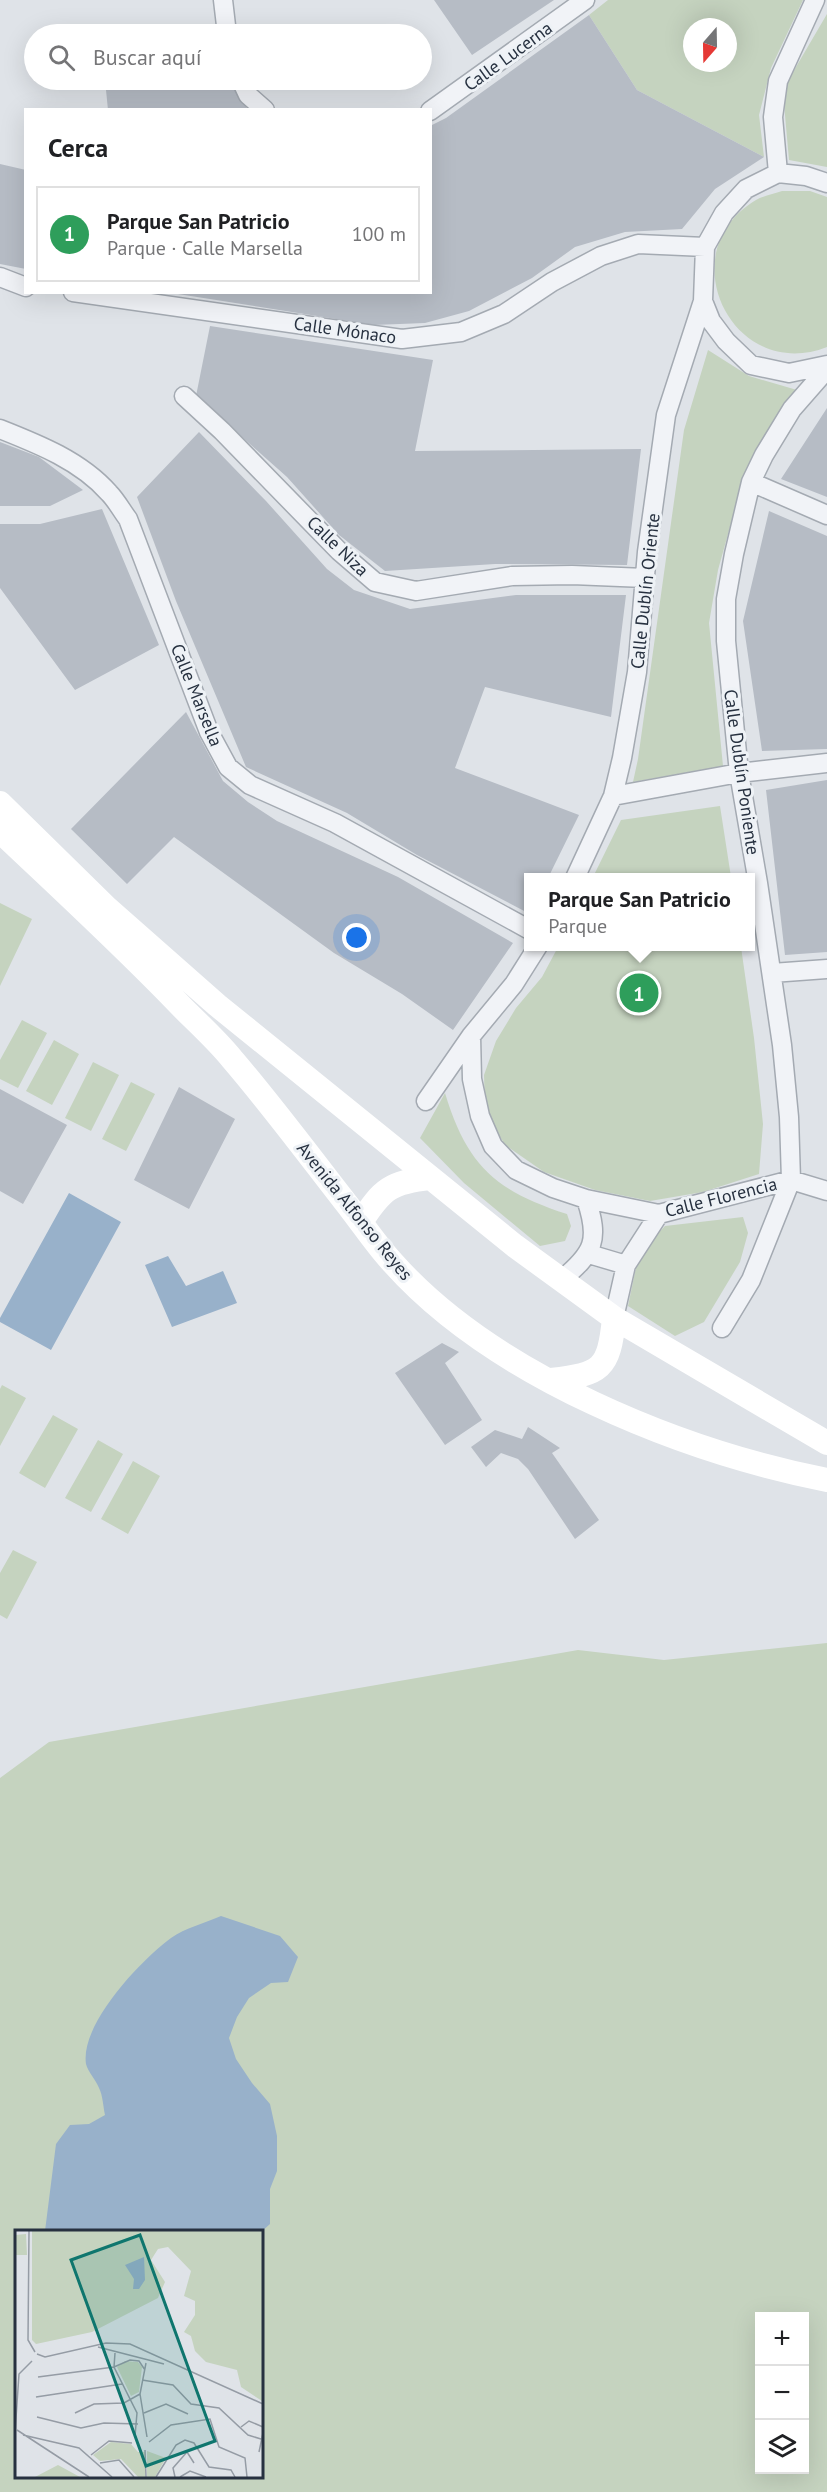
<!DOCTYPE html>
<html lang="es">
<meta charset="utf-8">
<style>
:root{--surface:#fff;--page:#f6f6f6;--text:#202124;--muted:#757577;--line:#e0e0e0;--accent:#d14059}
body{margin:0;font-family:"PT Sans",sans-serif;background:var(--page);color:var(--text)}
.controls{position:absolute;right:18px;bottom:18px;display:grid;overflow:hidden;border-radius:0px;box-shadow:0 6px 24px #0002}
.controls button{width:54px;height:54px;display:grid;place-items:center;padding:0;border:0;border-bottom:2px solid var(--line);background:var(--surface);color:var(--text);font:30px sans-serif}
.compass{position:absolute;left:683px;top:18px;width:54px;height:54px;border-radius:50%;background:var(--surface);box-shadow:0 6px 24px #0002;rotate:200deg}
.you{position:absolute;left:357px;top:938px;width:21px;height:21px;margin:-15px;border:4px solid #fff;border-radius:50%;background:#1a73e8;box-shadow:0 0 0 9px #1a73e833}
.badge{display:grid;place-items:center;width:39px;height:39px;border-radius:50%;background:var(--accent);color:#fff;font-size:20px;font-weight:700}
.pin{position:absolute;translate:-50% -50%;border:3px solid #fff;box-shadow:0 2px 6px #0006}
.popup{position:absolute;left:524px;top:873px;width:231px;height:78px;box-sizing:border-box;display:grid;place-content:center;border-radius:0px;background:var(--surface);filter:drop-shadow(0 2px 4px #0005);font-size:20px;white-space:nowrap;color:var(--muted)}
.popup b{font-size:22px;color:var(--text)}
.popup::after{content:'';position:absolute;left:50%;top:100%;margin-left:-12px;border:12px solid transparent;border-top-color:var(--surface)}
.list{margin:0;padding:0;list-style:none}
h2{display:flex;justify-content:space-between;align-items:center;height:78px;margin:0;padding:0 24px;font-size:26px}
h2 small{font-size:20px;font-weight:400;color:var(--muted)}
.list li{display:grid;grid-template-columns:39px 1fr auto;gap:18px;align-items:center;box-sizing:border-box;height:96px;margin:0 12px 12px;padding:0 12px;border:2px solid var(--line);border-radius:0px}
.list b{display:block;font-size:22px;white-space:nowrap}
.list p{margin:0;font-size:20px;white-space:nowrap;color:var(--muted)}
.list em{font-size:20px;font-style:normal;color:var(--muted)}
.icon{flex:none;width:33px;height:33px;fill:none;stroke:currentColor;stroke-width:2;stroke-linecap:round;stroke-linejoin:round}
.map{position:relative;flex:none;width:827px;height:2492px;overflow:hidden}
.search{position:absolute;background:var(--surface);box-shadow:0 6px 24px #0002;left:24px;top:24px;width:408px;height:66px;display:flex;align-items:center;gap:15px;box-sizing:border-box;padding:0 21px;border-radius:33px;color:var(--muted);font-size:22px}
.panel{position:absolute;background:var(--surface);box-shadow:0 6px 24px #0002;left:24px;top:108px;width:408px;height:186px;border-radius:0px}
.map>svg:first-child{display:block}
.green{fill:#c5d3bf;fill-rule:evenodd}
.water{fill:#98b1ca}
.building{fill:#b6bcc5}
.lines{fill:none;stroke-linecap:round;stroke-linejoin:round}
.minor-casing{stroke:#a4aab2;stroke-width:21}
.minor{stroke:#f1f3f7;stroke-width:18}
.secondary{stroke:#fff;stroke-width:24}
.labels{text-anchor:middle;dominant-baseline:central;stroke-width:6;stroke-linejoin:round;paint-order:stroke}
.street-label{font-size:18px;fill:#273140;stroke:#eef2f6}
.inset-road{fill:none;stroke:#959ca5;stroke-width:1.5}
.view{fill:#0f766e;fill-opacity:0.15;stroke:#0f766e;stroke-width:3}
.inset-edge{fill:none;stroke:#273140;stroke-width:3}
</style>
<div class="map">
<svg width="827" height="2492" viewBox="0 0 827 2492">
<rect width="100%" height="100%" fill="#dfe3e8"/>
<path class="green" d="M 608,0 L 803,0 L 771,68 L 759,115 L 764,157 L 637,90 L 589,15 ZM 692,27 L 728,27 L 728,63 L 692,63 Z
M 827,14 L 827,167 L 789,160 L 784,104 L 786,84 Z
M 782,191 L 810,191 L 827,197 L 827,347 C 733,384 668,252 756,200 C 763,196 774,194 782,191 Z
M 708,350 L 749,376 L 797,390 L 767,434 L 743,480 L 718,570 L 709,623 L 723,766 L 633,782 L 638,759 L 684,430 Z
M 720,806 L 731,877 L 593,877 L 621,820 Z
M 0,903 L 32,919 L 0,986 Z
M 558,947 L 741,947 L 754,1038 L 763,1124 L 759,1174 L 703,1192 L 650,1201 L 595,1190 L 544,1172 L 505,1145 L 485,1111 L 484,1075 L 496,1041 L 516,1008 L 542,977 Z
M 22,1020 L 47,1033 L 18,1088 L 0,1079 L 0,1060 Z
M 54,1040 L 79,1054 L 52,1105 L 26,1091 Z
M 93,1062 L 119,1075 L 91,1131 L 65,1118 Z
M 131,1082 L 155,1094 L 126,1151 L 102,1139 Z
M 445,1093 C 467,1166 496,1191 567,1214 L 571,1226 L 565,1241 L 540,1246 L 464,1183 L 420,1138 Z
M 743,1217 L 748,1233 L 740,1262 L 704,1322 L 675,1336 L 628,1306 L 639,1253 L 665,1226 Z
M 2,1385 L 26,1398 L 0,1446 L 0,1389 Z
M 53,1415 L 78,1429 L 45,1488 L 19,1473 Z
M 98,1440 L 123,1454 L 91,1512 L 65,1498 Z
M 133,1461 L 160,1476 L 128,1534 L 101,1519 Z
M 13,1550 L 37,1562 L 7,1619 L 0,1615 L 0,1573 Z
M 827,1643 L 827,2492 L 0,2492 L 0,1778 L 49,1742 L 578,1650 L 664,1660 ZM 16,2231 L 261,2231 L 261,2476 L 16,2476 ZM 760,2316 L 804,2316 L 804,2470 L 760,2470 Z"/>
<path class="water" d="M 69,1193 L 121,1222 L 51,1350 L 0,1322 L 0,1318 Z
M 168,1256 L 186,1286 L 223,1271 L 237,1303 L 172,1327 L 145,1265 Z
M 221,1916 L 280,1936 L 298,1957 L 288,1982 L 271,1983 L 249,1998 L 237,2017 L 229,2038 L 236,2059 L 252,2083 L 270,2104 L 277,2136 L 277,2171 L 270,2189 L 270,2224 L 261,2232 L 45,2231 L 56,2144 L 70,2125 L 89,2124 L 105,2115 C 103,2106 103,2096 99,2088 C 96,2080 88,2072 86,2064 C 80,2024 141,1960 171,1938 C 185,1928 205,1923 221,1916 Z"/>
<path class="building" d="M 434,0 L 554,0 L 472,55 Z
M 589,15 L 637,90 L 764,157 L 715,189 L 682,229 L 625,232 L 575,247 L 532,278 L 469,311 L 425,323 L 374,325 L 178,294 L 430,292 L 430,126 L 446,118 Z
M 130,80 L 229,80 L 248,110 L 108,110 L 106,90 Z
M 0,164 L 26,170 L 26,269 L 0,264 Z
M 210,326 L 433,360 L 415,451 L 641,449 L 627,565 L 495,564 L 385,571 L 339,535 L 287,477 L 196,396 Z
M 827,408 L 827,497 L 781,479 Z
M 199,432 L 266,501 L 327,569 L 354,590 L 410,609 L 516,595 L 626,595 L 611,717 L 485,687 L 455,768 L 579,815 L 548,878 L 528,878 L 528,913 L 417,855 L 347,813 L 246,767 L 176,601 L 137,497 Z
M 0,442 L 39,457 L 83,490 L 50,506 L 0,506 Z
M 102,509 L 159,645 L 75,690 L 0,588 L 0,524 L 40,524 Z
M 769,511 L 827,536 L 827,749 L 762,751 L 743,621 Z
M 186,712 L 223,781 L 248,802 L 277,821 L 398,877 L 513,943 L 453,1030 L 402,994 L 334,953 L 174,837 L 127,884 L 71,829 Z
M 827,780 L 827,952 L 785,955 L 766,790 Z
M 179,1087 L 235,1119 L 189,1209 L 134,1180 Z
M 0,1089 L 67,1125 L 23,1204 L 0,1191 Z
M 442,1343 L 459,1352 L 445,1363 L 482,1420 L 445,1445 L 395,1373 Z
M 528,1427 L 560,1448 L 552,1453 L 599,1520 L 575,1539 L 528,1469 L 518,1459 L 501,1453 L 486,1467 L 471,1447 L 495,1430 L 522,1439 Z"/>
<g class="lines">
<g class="minor-casing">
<path id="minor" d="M 223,0 L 227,34
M 241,80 L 248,95 L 265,110
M 430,111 L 585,0
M 778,173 L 746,189 L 724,213 L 705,247 L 703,301 L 711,321 L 726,341 L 751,365 L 789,373 L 827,365
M 778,173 L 773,117 L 778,81 L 815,0
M 778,173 L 806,176 L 827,183
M 0,277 L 26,287
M 73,292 L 402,339 L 461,332 L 504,314 L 552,282 L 601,256 L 638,244 L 705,247
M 184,396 L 222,431 L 339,551 L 375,582 L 416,591 L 512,576 L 572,575 L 645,578
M 0,429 C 38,444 81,461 109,493 C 116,500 122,511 128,519 L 209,732 L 228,767 L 250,785 L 335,823 L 528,929
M 751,482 L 827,515
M 613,796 L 739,773 L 827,763
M 575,878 L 613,796 L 622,758 L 637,672 L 647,552 L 666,415 L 703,301
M 772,973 L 827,969
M 471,1036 L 472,1079 L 480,1116 L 493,1146 L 516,1170 L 553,1188 L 586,1199 L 659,1214 L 791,1180 L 827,1191
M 426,1101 L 471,1036 L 514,984 L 538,946
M 589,1254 L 626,1265
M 561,1280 C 594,1253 600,1240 586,1199
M 614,1318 L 626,1265 L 659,1214
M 722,1328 L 751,1280 L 791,1180 L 789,1117 L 782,1045 L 758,883 L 739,773 L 726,641 L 726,599 L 734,554 L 751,482 L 764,455 L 792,409 L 827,369"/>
</g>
<use href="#minor" class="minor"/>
<path class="secondary" d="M 0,803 L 107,908 L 217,1005 L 515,1246 L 614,1318 L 827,1443
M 0,831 C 59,887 119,942 175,1000 C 194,1020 215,1038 232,1059 C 274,1108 313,1161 353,1212 C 366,1229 378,1247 393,1263 C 494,1376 681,1451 827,1480
M 361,1222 C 382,1189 391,1182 430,1178
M 551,1380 C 601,1374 609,1370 614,1318"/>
</g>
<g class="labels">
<g class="street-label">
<text transform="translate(508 56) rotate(-36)">Calle Lucerna</text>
<text transform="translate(345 330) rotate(8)">Calle Mónaco</text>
<text transform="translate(338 546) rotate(44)">Calle Niza</text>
<text transform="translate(645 591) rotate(-84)">Calle Dublín Oriente</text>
<text transform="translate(197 695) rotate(68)">Calle Marsella</text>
<text transform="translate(742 772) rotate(82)">Calle Dublín Poniente</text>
<text transform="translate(721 1197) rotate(-14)">Calle Florencia</text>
<text transform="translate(355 1211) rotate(51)">Avenida Alfonso Reyes</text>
</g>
</g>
<g transform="translate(15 2230)">
<rect width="248" height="248" fill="#dfe3e8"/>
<path d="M 17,1 L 247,1 L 247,171 L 226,157 L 222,140 L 191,132 L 180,121 L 176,106 L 169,102 L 180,85 L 180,71 L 169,66 L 176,41 L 153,17 L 143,19 L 136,30 L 150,52 L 143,68 L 77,102 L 21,114 L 17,110 ZM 11,4 L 12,25 L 0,25 L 0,5 ZM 110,131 L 123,132 L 127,137 L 124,162 L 116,166 L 102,137 ZM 96,212 L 116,214 L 123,222 L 130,222 L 130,247 L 123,247 L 106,229 L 85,231 L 78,225 ZM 132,221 L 151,228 L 140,247 L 132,247 ZM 43,235 L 65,247 L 18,247 L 20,247 Z" fill="#c5d3bf"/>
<path d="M 129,27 L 130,50 L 124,59 L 118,59 L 119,49 L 110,35 Z" fill="#98b1ca"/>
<path class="inset-road" d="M 14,1 L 13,110 L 20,122M 83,117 L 149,134M 100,123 L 99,137 L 122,183 L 120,206M 22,124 L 30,127 L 91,113 L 115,114 L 248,174M 131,133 L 125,164 L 132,207M 23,147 L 99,137 L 115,130 L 124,131 L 130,140M 127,150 L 158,155 L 176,174 L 204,178 L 233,205 L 246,209M 21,167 L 107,154M 60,183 L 79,174 L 109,173 L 125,164M 129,183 L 151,174 L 173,184M 22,187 L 66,198 L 89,193 L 123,194M 226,197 L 234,191 L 248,197M 2,200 L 74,247M 0,203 L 4,144 L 17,131M 8,205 L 64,218 L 97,247M 134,212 L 156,195 L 195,189 L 204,217 L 230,228 L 232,247M 130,220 L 131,247M 244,222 L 248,203M 76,225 L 94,211 L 117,213M 85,233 L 104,230 L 119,247M 141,247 L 161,215 L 170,210 L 179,213 L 194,237 L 216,240 L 220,247M 160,247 L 158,238 L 172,222 L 179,233M 165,247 L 175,241 L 191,247"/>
<path class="view" d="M 125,5 L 200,211 L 131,236 L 56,30 Z"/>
<rect width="248" height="248" class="inset-edge"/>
</g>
</svg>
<div class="controls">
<button>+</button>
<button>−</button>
<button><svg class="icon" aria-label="layers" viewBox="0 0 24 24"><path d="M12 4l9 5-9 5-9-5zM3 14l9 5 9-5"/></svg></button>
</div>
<svg class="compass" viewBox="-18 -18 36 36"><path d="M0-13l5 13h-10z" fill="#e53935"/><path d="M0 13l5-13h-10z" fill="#757577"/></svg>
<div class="you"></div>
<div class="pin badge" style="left:639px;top:993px;background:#2e9e5b">1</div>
<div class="popup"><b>Parque San Patricio</b>Parque</div>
<div class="search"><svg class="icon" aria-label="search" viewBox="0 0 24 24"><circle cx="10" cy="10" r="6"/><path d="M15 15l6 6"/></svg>Buscar aquí</div>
<section class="panel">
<h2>Cerca<small></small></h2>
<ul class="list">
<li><span class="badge" style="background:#2e9e5b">1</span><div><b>Parque San Patricio</b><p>Parque · Calle Marsella</p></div><em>100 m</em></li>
</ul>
</section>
</div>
